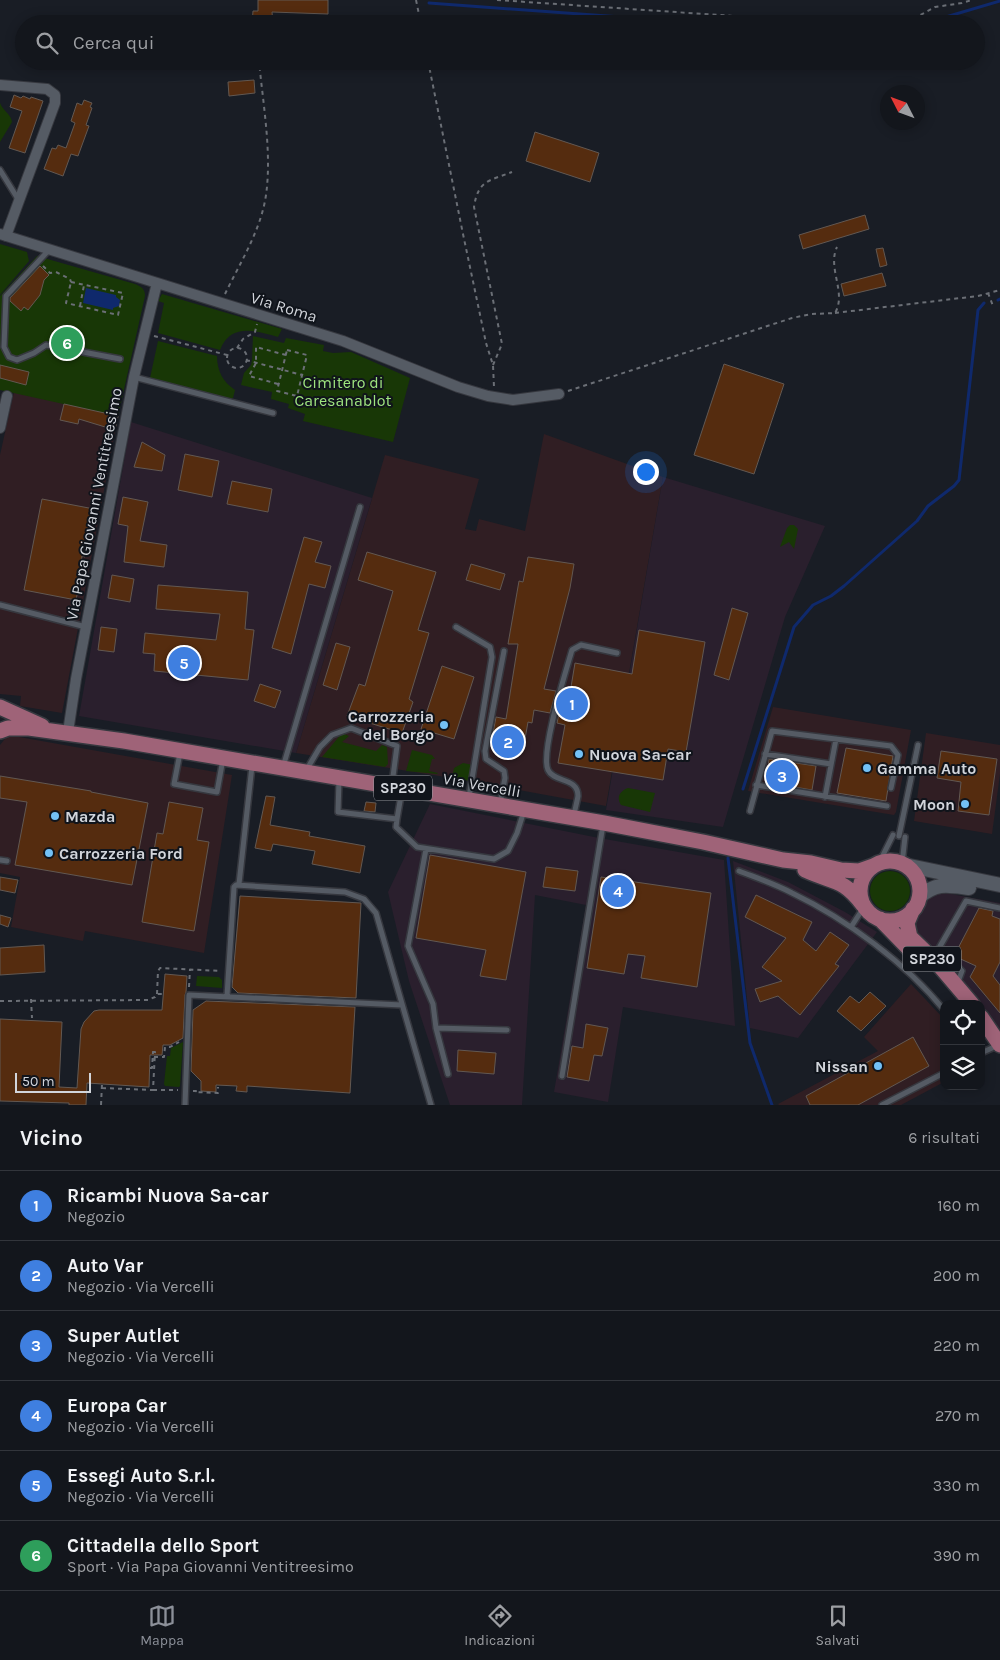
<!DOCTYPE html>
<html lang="it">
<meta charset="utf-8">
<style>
:root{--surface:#13161c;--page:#1c1f25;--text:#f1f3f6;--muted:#9d9fa3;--line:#32353b;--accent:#8c9099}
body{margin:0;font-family:Karla,sans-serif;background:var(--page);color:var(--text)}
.controls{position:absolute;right:15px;bottom:15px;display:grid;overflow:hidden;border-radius:10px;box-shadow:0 2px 12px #0003}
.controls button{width:45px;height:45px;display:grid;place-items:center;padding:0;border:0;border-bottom:1px solid var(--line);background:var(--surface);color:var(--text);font:25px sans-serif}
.compass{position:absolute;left:880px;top:85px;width:45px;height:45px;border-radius:50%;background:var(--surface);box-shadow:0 2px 12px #0003;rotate:312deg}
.scale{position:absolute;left:15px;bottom:12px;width:76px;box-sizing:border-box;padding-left:5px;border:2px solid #d2d5db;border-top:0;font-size:14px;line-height:18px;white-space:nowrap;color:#d2d5db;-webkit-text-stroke:4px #10141b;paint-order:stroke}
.you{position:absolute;left:645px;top:471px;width:18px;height:18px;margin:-12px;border:4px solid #fff;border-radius:50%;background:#1a73e8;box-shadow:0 0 0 8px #1a73e833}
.badge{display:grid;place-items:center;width:32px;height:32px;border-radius:50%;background:var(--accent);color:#fff;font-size:16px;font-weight:700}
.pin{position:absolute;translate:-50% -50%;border:2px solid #fff;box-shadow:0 1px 5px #0006}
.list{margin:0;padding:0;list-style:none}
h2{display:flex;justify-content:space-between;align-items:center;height:65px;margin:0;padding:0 20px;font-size:21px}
h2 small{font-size:16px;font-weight:400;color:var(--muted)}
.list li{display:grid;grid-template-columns:32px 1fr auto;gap:15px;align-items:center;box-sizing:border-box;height:70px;padding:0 20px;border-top:1px solid var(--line)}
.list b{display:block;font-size:19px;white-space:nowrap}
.list p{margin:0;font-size:16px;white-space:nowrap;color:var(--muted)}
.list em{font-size:16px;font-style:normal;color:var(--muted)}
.icon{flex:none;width:28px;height:28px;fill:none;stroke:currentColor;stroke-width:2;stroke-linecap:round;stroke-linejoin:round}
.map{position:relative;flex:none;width:1000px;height:1105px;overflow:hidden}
.search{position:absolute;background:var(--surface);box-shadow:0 2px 12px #0003;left:15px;right:15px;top:15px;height:55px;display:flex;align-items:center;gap:12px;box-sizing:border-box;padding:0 18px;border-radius:28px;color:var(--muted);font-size:19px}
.sheet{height:485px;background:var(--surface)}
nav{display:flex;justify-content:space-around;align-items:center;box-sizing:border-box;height:70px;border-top:1px solid var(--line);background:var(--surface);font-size:14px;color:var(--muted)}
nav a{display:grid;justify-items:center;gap:2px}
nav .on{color:var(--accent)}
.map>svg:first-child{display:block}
.commercial{fill:#301e23}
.industrial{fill:#2a1f2d}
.green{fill:#183706}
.water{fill:#0f296c}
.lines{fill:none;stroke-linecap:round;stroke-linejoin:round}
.stream{stroke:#0f296c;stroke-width:3}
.building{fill:#552c0f;stroke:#625852}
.service-casing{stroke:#36383f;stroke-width:8}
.minor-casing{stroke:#36383f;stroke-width:12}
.secondary-casing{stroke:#36383f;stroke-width:16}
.primary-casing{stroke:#36383f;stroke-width:18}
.path{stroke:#6b6f76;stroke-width:2;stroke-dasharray:4 4;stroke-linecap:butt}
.service{stroke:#555b64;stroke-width:5}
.minor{stroke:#555b64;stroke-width:10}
.secondary{stroke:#555b64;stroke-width:14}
.primary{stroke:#9f6378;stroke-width:15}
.poi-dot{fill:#73c1f6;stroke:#10141b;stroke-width:2}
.labels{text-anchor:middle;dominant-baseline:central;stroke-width:4;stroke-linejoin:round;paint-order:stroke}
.shield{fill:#10141b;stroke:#989ba1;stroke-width:1}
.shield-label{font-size:15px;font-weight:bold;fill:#d2d5db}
.street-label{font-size:16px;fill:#d2d5db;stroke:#10141b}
.park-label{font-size:16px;fill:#9ee47f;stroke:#10141b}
.poi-label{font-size:16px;font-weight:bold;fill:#d2d5db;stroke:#10141b;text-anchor:start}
</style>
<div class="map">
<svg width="1000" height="1105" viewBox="0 0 1000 1105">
<rect width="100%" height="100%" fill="#191d25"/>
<path class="commercial" d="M 14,392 L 118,416 L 62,713 L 20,706 L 21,696 L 0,694 L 0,455 Z
M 544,434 L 663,477 L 606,806 L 470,781 L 296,753 L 385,455 L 479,479 L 465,529 L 476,531 L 479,519 L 525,531 Z
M 773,707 L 911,730 L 896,812 L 894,815 L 748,791 Z
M 926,733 L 1000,745 L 1000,774 L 992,834 L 914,821 Z
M 8,735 L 232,775 L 204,953 L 85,931 L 83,941 L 11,927 L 20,877 L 0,873 L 0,745 Z
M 911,984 L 944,1019 L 944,1082 L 901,1105 L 779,1105 L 778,1104 L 878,1051 L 864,1037 Z"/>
<path class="industrial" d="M 131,422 L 372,498 L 296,753 L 79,716 Z
M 663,477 L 825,526 L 785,617 L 723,827 L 606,810 Z
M 430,804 L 599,838 L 724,860 L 735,1026 L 623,1007 L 608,1102 L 554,1092 L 586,905 L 535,895 L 522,1105 L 450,1105 L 409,981 L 388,892 Z
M 733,861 L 788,882 L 845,912 L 877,932 L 798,1038 L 750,1028 Z
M 935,891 L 1000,903 L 1000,1034 L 981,1008 L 981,1004 L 978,1004 L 913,932 L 916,917 L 925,900 Z"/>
<path class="green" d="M 0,103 C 3,111 11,114 12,122 L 0,142 Z
M 0,244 L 27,252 L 29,261 L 0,295 Z
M 37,256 L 135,284 C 142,287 145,289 145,296 L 118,416 L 0,390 L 0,296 Z
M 162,294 L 282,329 L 278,337 C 256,331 231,322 220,350 L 158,333 L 164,303 L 158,301 Z
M 253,336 L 284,343 L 286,338 L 324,345 L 323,351 L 333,353 L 351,352 L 410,378 L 393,442 L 303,421 L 305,414 L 288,408 L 289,404 L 271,399 L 272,392 L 241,385 L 244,373 L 251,365 L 252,360 Z
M 158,341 L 217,356 C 217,371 223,382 235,390 L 233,398 L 228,399 L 150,378 Z
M 790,525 L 794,525 L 798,529 L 794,549 L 789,542 L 780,547 L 787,528 Z
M 342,733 L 349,736 L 342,742 L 376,751 L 382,745 L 387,747 L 388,764 L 385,767 L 322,757 Z
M 412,750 L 432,755 L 435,759 L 432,759 L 429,771 L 438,773 L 437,774 L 406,771 Z
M 463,763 L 473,765 L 470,781 L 452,778 L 454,768 Z
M 628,788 L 655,793 L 650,812 L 621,805 C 616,797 620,791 628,788 Z
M870 891a20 20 0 1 1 40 0a20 20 0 1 1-40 0Z
M 197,976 L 219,977 L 222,980 L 222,988 L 196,986 Z
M 183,1042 L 180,1086 L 179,1087 L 165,1086 L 164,1084 L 167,1056 L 170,1056 L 171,1048 Z"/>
<path class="water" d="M 86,288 L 116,295 L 116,297 L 120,300 L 119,306 L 113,308 L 113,310 L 83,303 Z"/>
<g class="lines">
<path class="stream" d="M 429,3 L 717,24
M 922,24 L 1000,1
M 998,300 L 1000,299
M 743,789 L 794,627 L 813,605 L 831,596 L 844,586 L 917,521 L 928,506 L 954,486 L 959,480 L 978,310 L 984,303
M 728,858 L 750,1043 L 772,1105"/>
</g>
<path class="building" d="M 258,0 L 328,0 L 328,14 L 272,12 L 273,24 L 252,24 L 253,11 L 258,11 Z
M 254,80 L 255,93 L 229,96 L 228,82 Z
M 14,95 L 21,98 L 23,96 L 30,99 L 31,97 L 43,101 L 25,153 L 9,148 L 22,111 L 10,107 Z
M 84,100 L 92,103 L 90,107 L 92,108 L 86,125 L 89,126 L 78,156 L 71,154 L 63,176 L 44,169 L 52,148 L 56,149 L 58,145 L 66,148 L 75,123 L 71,121 L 77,103 L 82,105 Z
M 535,132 L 599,153 L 590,182 L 526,161 Z
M 865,215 L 869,229 L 803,249 L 799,235 Z
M 883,248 L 887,265 L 880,267 L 876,249 Z
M 40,266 L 49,275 L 44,280 L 40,295 L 28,310 L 24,307 L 21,311 L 10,301 L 10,298 Z
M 882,273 L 886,286 L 844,296 L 841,284 Z
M 724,364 L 784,384 L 754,474 L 694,455 Z
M 0,365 L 29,372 L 26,385 L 0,378 Z
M 64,404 L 118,416 L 115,430 L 79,419 L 78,424 L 60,420 Z
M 142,442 L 165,455 L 162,471 L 134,467 Z
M 185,454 L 219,461 L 212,497 L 178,490 Z
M 232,481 L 272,489 L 268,512 L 227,504 Z
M 123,497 L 148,502 L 140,541 L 167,545 L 164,567 L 124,562 L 128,526 L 118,524 Z
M 42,499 L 94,509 L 85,557 L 82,556 L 80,571 L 82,571 L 76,600 L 24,590 Z
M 304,537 L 322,542 L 315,562 L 331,566 L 325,588 L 309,584 L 291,654 L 272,648 Z
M 367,552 L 436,572 L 418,630 L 429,633 L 409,699 L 413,702 L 402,733 L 347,716 L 359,684 L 365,686 L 393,591 L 358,580 Z
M 528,557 L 574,564 L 570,588 L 544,689 L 556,691 L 550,713 L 534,710 L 532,723 L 528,722 L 523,750 L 491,744 L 496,717 L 506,719 L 518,644 L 508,644 L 519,581 L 523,582 Z
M 471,564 L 505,574 L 500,590 L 466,580 Z
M 112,575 L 134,579 L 130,602 L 108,598 Z
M 158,585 L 248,592 L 245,629 L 254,630 L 248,680 L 154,671 L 155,654 L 143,653 L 145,633 L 216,640 L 220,614 L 156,609 Z
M 732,608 L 748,613 L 729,680 L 714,675 Z
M 101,627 L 117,629 L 114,652 L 98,650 Z
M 639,630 L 705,642 L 686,752 L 668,749 L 663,780 L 558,763 L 565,725 L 557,723 L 564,692 L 570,693 L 575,663 L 632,674 Z
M 336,643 L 350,647 L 337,690 L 323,685 Z
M 442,666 L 474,677 L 454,739 L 421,729 Z
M 260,684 L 281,691 L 275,708 L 254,701 Z
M 846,748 L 893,756 L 886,801 L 837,793 Z
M 941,751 L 997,759 L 989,815 L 958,811 L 961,782 L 937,778 Z
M 769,759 L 816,766 L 812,790 L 766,782 Z
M 0,776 L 91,791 L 91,792 L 148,803 L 132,885 L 15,865 L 27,802 L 0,798 Z
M 266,796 L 275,797 L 270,825 L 310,832 L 309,836 L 365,846 L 360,873 L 312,864 L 315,851 L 273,844 L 271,851 L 255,848 Z
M 169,802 L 203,808 L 197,840 L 209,842 L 194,931 L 142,922 L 157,833 L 163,834 Z
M 366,802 L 376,803 L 375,812 L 364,811 Z
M 430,855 L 526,872 L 506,980 L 480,976 L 486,950 L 416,938 Z
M 546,867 L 578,871 L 575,891 L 543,887 Z
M 0,877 L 18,880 L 15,893 L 0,890 Z
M 601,877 L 711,893 L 697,987 L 641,978 L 645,956 L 628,954 L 624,974 L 587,968 Z
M 756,895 L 812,922 L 803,940 L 816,951 L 830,932 L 849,945 L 835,964 L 839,966 L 800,1015 L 778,996 L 760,1002 L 755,989 L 782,981 L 762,967 L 786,938 L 745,917 Z
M 240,896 L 361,903 L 356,998 L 238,993 L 232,987 Z
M 979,908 L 993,911 L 992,916 L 1000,919 L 1000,962 L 993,976 L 1000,985 L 1000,1013 L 970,977 L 976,966 L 954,956 Z
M 0,915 L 11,918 L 8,927 L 0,924 Z
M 44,945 L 45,972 L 0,975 L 0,948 Z
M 165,974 L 187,976 L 186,992 L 185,995 L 183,1038 L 170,1045 L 163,1045 L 162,1055 L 150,1055 L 149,1087 L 87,1083 L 86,1105 L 69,1105 L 69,1103 L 0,1101 L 0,1019 L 62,1022 L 59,1087 L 77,1088 L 81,1029 L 84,1022 L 94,1011 L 99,1010 L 162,1010 Z
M 870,992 L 886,1006 L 861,1031 L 837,1011 L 850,996 L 859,1003 Z
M 206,1001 L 355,1007 L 350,1093 L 247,1086 L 247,1092 L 236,1091 L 237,1086 L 216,1085 L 216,1092 L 201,1091 L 201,1081 L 191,1071 L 193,1010 Z
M 586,1024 L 608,1028 L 602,1056 L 594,1055 L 589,1081 L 567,1077 L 572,1046 L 583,1048 Z
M 913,1037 L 929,1066 L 858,1105 L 810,1105 L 806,1096 Z
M 458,1050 L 496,1053 L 494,1074 L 457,1071 Z"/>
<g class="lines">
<g class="service-casing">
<path id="service" d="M 0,170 L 18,199
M 49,250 L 6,296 L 4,347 L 9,357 L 17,360 L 34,353 L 46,345 L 120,359
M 134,377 L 273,413
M 0,605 L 86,627
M 456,627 L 490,647 L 492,657 L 469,797
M 180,753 L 174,784 L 217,792 L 223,759
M 765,754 L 831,764
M 283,767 L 360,507
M 307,769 L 320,747 L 332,735 L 351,728 L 397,746 L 392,784
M 339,780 L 338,812 L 397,819 L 402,790
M 756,785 L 887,806
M 825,797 L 836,739
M 500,803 L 505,778 L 504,771 L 486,759 L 485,751 L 504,651
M 750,811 L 772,731 L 891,746 L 898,755 L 891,788
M 574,815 C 575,809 577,802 578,796 C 578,777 554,783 548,770 C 540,752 566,671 572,650 L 581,645 L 617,653
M 397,819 L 396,827 L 417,847 L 494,859 L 508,851 L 517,833 L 524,811
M 899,836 L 918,745
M 426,849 L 408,946 L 433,1004 L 436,1028 L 507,1030
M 0,860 L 7,861
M 879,863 L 893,835
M 902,864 L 905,837
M 739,871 C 757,878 775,884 792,893 C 846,919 906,963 944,1010
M 239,884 L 252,766
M 851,927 L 864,907
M 958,982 L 962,971 L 939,948 L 966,901 L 1000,908
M 227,996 L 234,887 L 236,885 L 345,892 L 364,899 L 376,913 L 431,1105
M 436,1028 L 448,1074
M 981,1053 L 992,1048
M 562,1076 L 603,825
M 185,1105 L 189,995 L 402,1005
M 882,1105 L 944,1073"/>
</g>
<g class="minor-casing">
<path id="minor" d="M 0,85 L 47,89 L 55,95 L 55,103 L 6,236
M 0,234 L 343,341 L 458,387 L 488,396 L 513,400 L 559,394
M 0,428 L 7,396
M 68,732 L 76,679 L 134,377 L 157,283"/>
</g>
<g class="secondary-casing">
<path id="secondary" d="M 905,865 L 1000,885
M 919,897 C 937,882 947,885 969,888"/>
</g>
<g class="primary-casing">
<path id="primary" d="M 0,707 L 42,726
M 0,731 L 8,728 L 29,728 L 124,741 L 604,823 L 703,842 L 783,860 L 811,863 L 841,870 L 859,871 L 873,866
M860 891a30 30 0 1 1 60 0a30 30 0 1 1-60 0Z
M 805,870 C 833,883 843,878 863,905
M 913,909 L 907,923 L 910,937 L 938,964 L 972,1004
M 880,919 L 914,954
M 981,1017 L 1000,1045"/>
</g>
<path class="path" d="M 416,0 L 421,24
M 497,0 L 853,24
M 890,24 L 915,18 L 935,7 L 962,3 L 972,0
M 428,61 L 463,234 L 486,343 L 493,365 L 494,387
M 43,266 L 50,273 L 56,272 L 70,279 L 71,282
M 71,282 L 123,293 L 118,315 L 66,303 Z
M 988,293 L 993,306
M 225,294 C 240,263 261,230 266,195 C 272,153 263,104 259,61
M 80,306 L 84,285
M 835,313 L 978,296 L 1000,290
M 154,336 L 227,355
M 237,348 L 243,339 L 255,332 L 257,324
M227 358a10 10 0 1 1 20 0a10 10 0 1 1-20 0Z
M 287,350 L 307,355 L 297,396 L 277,391 Z
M 246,360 L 302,375
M 493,365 L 502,344 L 474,207 C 478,180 489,181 512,172
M 278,384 L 249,376 L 256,363 L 256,347 L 286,355
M 568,391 L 792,318 L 812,314 L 835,313 C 847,293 827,268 837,247
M 189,987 L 190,969
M 157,994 L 158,971 L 160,968 L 221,971
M 31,999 L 32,1018
M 0,1001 L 148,1000 L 155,997 L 157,994 L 163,994
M 154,1057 L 164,1057 L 165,1047 L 170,1047 L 179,1042
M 150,1068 L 152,1068 L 153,1052
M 102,1088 L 153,1090 L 155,1052 L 151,1052
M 153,1090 L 178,1090
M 193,1091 L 196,1091 L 195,1092 L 218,1093 L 218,1087
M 101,1105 L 102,1084"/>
<use href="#service" class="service"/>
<use href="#minor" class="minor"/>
<use href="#secondary" class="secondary"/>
<use href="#primary" class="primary"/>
</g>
<g class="poi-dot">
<circle cx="444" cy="725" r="5"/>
<circle cx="579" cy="754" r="5"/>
<circle cx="867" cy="768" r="5"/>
<circle cx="965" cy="804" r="5"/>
<circle cx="55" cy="816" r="5"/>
<circle cx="49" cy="853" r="5"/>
<circle cx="878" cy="1066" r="5"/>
</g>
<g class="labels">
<g class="shield">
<rect x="374" y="775.5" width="58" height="25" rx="4"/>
<rect x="903" y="946.5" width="58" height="25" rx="4"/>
</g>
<g class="shield-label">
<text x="403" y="788">SP230</text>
<text x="932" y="959">SP230</text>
</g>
<g class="street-label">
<text transform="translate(284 307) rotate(17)">Via Roma</text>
<text transform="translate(94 504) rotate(-79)">Via Papa Giovanni Ventitreesimo</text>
<text transform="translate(482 785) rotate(10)">Via Vercelli</text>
</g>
<g class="park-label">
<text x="343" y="382">Cimitero di<tspan x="343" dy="18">Caresanablot</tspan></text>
</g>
<g class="poi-label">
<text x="434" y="716" text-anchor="end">Carrozzeria<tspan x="434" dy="18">del Borgo</tspan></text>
<text x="589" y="754">Nuova Sa-car</text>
<text x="877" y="768">Gamma Auto</text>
<text x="955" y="804" text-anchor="end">Moon</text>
<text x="65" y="816">Mazda</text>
<text x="59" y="853">Carrozzeria Ford</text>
<text x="868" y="1066" text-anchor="end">Nissan</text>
</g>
</g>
</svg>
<div class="controls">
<button><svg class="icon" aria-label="locate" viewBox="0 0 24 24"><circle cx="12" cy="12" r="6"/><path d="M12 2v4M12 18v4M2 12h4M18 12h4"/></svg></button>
<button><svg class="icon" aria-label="layers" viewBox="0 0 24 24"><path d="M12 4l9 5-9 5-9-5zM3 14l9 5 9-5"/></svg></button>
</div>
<svg class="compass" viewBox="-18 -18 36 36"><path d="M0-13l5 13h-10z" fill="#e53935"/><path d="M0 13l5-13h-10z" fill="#9d9fa3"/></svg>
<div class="scale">50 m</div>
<div class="you"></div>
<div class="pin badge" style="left:572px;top:704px;background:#3f7fe0">1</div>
<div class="pin badge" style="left:508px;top:742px;background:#3f7fe0">2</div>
<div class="pin badge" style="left:782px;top:776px;background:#3f7fe0">3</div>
<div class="pin badge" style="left:618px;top:891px;background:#3f7fe0">4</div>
<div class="pin badge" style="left:184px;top:663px;background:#3f7fe0">5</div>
<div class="pin badge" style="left:67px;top:343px;background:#2e9e5b">6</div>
<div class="search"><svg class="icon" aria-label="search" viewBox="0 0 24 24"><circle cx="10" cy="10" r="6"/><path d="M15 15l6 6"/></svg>Cerca qui</div>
</div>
<section class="sheet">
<h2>Vicino<small>6 risultati</small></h2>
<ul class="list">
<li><span class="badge" style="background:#3f7fe0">1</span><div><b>Ricambi Nuova Sa-car</b><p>Negozio</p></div><em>160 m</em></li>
<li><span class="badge" style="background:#3f7fe0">2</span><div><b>Auto Var</b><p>Negozio · Via Vercelli</p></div><em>200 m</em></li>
<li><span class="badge" style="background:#3f7fe0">3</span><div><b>Super Autlet</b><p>Negozio · Via Vercelli</p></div><em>220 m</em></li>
<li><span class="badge" style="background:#3f7fe0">4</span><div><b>Europa Car</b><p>Negozio · Via Vercelli</p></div><em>270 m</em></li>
<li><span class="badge" style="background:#3f7fe0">5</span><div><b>Essegi Auto S.r.l.</b><p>Negozio · Via Vercelli</p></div><em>330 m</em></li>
<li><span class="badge" style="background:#2e9e5b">6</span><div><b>Cittadella dello Sport</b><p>Sport · Via Papa Giovanni Ventitreesimo</p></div><em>390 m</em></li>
</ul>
</section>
<nav>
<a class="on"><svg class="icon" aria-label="map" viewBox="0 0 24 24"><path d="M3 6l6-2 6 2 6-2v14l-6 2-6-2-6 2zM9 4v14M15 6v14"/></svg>Mappa</a>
<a><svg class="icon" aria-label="directions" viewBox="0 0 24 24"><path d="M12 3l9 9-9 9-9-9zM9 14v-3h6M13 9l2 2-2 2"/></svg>Indicazioni</a>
<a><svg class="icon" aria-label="saved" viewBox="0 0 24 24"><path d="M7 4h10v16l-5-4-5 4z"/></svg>Salvati</a>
</nav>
